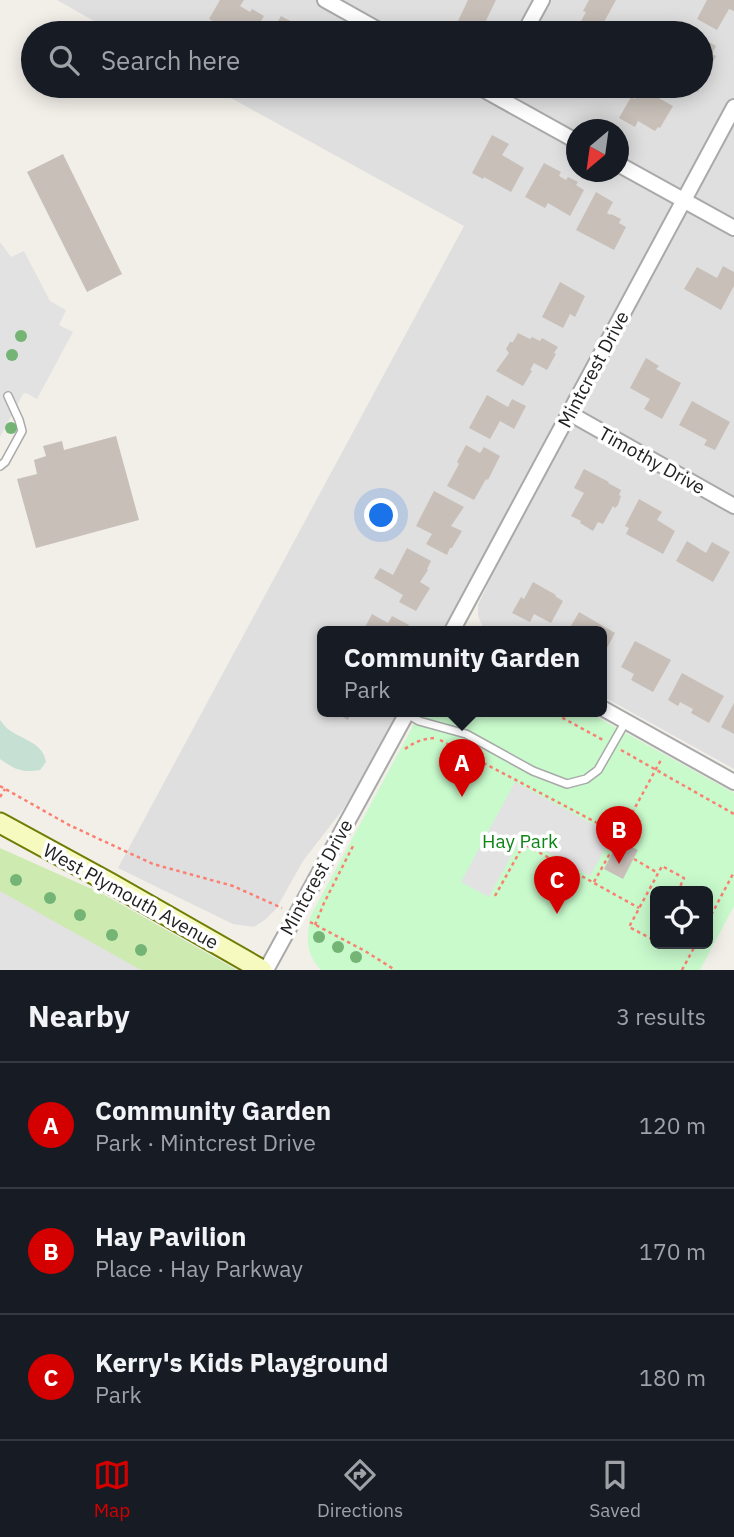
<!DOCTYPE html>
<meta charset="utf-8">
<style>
:root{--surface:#171b24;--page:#20242c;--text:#f1f3f6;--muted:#9ea1a6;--line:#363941;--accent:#d40000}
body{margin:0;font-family:"IBM Plex Sans",sans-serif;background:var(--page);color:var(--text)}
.controls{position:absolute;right:21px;bottom:21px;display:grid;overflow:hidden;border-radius:10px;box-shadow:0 4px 18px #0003}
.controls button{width:63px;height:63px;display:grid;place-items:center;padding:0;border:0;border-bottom:2px solid var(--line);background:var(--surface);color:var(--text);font:35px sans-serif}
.compass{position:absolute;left:566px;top:119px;width:63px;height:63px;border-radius:50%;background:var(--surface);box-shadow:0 4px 18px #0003;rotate:209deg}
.you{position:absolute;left:382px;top:516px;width:24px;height:24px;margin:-18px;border:5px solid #fff;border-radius:50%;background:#1a73e8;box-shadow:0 0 0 10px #1a73e833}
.badge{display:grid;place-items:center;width:46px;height:46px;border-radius:50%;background:var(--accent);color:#fff;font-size:23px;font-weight:700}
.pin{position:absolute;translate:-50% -58px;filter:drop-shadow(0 2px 4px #0008)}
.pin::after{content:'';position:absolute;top:37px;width:24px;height:21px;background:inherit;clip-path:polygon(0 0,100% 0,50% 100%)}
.popup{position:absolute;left:317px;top:626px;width:290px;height:91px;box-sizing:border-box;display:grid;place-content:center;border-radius:10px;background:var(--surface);filter:drop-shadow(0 2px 5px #0005);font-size:23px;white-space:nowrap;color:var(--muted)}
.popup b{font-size:26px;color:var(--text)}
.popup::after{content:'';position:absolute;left:50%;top:100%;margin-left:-14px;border:14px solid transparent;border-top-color:var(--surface)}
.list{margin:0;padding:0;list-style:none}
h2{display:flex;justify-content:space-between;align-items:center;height:91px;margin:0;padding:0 28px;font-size:30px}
h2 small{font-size:23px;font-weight:400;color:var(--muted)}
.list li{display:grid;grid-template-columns:46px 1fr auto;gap:21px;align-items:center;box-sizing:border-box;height:126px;padding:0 28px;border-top:2px solid var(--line)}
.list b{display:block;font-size:26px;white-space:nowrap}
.list p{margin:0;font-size:23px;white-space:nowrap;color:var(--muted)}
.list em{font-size:23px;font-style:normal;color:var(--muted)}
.icon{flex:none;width:38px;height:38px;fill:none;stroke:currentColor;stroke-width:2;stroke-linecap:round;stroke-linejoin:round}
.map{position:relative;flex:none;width:734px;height:970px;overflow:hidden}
.search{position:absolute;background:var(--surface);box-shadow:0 4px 18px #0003;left:21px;right:21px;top:21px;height:77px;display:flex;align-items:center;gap:18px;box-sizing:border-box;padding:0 24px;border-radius:38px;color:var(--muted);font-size:26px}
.sheet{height:469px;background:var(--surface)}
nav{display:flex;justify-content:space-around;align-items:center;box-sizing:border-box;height:98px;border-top:2px solid var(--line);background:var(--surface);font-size:19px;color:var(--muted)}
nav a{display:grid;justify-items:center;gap:4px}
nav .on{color:var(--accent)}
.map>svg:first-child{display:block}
.residential{fill:#e0dfdf;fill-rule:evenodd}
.grass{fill:#cdebb0}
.wetland{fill:#c6e0d4}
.park{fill:#c8facc;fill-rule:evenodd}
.parking{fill:#e2e2e2}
.building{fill:#c7bfb8}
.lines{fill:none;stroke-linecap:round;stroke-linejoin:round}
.lane-casing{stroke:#a9a9a9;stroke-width:10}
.street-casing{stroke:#a9a9a9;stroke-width:18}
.secondary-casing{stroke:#707d05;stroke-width:23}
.path{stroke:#fa8072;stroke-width:2.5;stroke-dasharray:3.5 3.5;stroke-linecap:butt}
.lane{stroke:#fff;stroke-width:7}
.street{stroke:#fff;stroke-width:14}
.secondary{stroke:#f7fabf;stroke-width:19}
.tree{fill:#74b475}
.labels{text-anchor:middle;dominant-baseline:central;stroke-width:7;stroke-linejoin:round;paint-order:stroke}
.street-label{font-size:19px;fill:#222;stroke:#fff}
.park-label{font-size:19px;fill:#0c8416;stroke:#fff}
</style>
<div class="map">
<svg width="734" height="970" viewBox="0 0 734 970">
<rect width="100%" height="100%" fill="#f2efe9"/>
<path class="residential" d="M 57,0 L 734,0 L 734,769 L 602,696 L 602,631 L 487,631 L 482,625 L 478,616 L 478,605 L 563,426 L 445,631 L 322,631 L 322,711 L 400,711 L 344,808 L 303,861 L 276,909 L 266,919 L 254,927 L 233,924 L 118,868 L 464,226 L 209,86 L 701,86 L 701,33 L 115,33 ZM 576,130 L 618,130 L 618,172 L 576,172 Z"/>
<path class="grass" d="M 0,848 L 103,894 L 237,970 L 0,970 Z"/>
<path class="wetland" d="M 0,720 C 3,723 5,727 8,729 C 22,740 43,742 46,762 L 40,770 C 22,773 16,770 0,759 Z"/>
<path class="park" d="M 421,711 L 586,711 L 734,793 L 734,906 L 700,970 L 321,970 C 305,953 307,939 310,917 ZM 655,891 L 708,891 L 708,944 L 655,944 Z"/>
<path class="parking" d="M 0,242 L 11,257 L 24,251 L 50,301 L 66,310 L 59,325 L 73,332 L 37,399 L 26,393 L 23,394 L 0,437 Z
M 515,782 L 613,835 L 590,876 L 521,838 L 489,897 L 461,882 Z
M 0,891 L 141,970 L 0,970 Z"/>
<path class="building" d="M 220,0 L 244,0 L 240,6 L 250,12 L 252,9 L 264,16 L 254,33 L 236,33 L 209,19 Z
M 468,0 L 496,0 L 480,33 L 458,21 Z
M 589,0 L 616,0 L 598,33 L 594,33 L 579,25 L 586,12 L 583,11 Z
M 707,0 L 734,0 L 734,11 L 729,9 L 717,30 L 697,19 Z
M 281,16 L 296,24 L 291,33 L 271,33 Z
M 701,38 L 716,46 L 712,54 L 716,56 L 698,92 L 687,86 L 701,86 Z
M 563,86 L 593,86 L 586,98 Z
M 641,88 L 673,106 L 660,128 L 658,127 L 655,131 L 638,121 L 635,127 L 619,118 L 631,97 L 635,99 Z
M 492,135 L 509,144 L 502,155 L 524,168 L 511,192 L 484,177 L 483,179 L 472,173 Z
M 63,154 L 122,274 L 87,292 L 27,172 Z
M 544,163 L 561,172 L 559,176 L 566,180 L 568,177 L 578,182 L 576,185 L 584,190 L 570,216 L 548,203 L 545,208 L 525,197 Z
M 596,192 L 613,202 L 607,213 L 610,215 L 611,214 L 621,219 L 619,223 L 626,227 L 614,250 L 576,230 Z
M 723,266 L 734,272 L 734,286 L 721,310 L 684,289 L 697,267 L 717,278 Z
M 560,282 L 585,296 L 575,317 L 570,314 L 563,328 L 542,317 Z
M 518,333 L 530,339 L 532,337 L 540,341 L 542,338 L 558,347 L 554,353 L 556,354 L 547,370 L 534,363 L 530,370 L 532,371 L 523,386 L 496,371 L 509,353 L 506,349 L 510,342 L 513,342 Z
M 646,358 L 659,366 L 656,369 L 681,383 L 662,419 L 644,409 L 650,399 L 630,388 Z
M 487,395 L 508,407 L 512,399 L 526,406 L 514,429 L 500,421 L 490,439 L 469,428 Z
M 692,401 L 730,422 L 715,450 L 704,445 L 707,440 L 679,425 Z
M 116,436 L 139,520 L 36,548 L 17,479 L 37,474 L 34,460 L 46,456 L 43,446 L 62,441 L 64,450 Z
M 466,445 L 480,453 L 484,447 L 500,456 L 488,480 L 486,479 L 474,500 L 447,486 L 459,464 L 457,462 Z
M 584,469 L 609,482 L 608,483 L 621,490 L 619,495 L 621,496 L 618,505 L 615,508 L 613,506 L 603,524 L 598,522 L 593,531 L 580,523 L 581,521 L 571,516 L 584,493 L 574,488 Z
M 434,491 L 464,507 L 451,526 L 462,531 L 452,548 L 450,548 L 447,555 L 426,544 L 432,534 L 416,526 Z
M 639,499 L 662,512 L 657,520 L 675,531 L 663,554 L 626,534 L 629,528 L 625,526 Z
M 687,541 L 706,553 L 712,542 L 730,552 L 713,582 L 676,561 Z
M 407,548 L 431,561 L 427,569 L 428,570 L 420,582 L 430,588 L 416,611 L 399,602 L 403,595 L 374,578 L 380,568 L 393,575 Z
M 533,582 L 556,595 L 555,596 L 563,601 L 551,623 L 534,614 L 530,622 L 512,613 L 521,597 L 524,599 Z
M 579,612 L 615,633 L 602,657 L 602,631 L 568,631 Z
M 372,614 L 388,623 L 392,616 L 409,625 L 406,631 L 363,631 Z
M 635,641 L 671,660 L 653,692 L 631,680 L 634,674 L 621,667 Z
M 682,673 L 724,696 L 709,723 L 691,713 L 693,709 L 680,702 L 678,706 L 668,700 Z
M 734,703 L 734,734 L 721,727 Z
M 332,711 L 352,711 L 348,720 Z
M 619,840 L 638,850 L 623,879 L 604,869 Z"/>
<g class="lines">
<g class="lane-casing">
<path id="lane" d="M 0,466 L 5,462 L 22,431 L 19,420 L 8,396
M 407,714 L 419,721 L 466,734 L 533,771 L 567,784 L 586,779 L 598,770 L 626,721"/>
</g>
<g class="street-casing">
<path id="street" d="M 325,0 L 384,33
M 524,33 L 542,0
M 477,86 L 576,141
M 618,164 L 734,228
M 569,413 L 734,506
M 452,631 L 734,107
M 602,708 L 734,782
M 266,970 L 408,711"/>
</g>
<g class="secondary-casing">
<path id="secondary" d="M 0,823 L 110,883 L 262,970"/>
</g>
<path class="path" d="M 550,711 L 603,740
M 440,740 L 620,835
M 405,749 C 414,742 422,739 434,738
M 621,750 L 734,814
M 0,786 L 69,825 L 153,864 L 233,886 L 282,908
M 0,797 L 5,789
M 615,849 L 613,848 L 662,758
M 634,859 L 658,873
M 594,882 L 613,848
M 495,896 L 524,844 L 639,908
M 708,921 L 734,872
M 310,922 L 365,951 L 395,970
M 315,925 L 324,903 L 353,846
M 655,932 L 652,939 L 629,927 L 662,866 L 684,878 L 678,891
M 682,970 L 696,944"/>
<use href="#lane" class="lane"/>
<use href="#street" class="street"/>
<use href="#secondary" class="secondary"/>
</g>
<g class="tree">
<circle cx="21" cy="336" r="6"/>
<circle cx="12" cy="355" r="6"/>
<circle cx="11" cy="428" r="6"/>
<circle cx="16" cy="880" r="6"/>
<circle cx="50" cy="898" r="6"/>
<circle cx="80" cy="915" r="6"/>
<circle cx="112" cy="935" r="6"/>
<circle cx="319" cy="937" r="6"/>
<circle cx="338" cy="947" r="6"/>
<circle cx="141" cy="950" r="6"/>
<circle cx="356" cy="957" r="6"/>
</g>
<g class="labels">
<g class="street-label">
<text transform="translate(593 369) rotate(-62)">Mintcrest Drive</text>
<text transform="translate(652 460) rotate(29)">Timothy Drive</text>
<text transform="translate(316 877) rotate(-61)">Mintcrest Drive</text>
<text transform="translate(131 896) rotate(29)">West Plymouth Avenue</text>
</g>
<g class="park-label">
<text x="520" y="841">Hay Park</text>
</g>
</g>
</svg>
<div class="controls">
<button><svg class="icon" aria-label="locate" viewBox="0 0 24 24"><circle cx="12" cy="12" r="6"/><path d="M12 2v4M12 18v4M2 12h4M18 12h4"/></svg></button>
</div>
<svg class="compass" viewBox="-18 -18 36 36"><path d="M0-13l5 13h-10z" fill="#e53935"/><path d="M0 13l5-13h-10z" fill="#9ea1a6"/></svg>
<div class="you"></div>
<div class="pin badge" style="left:462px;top:797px">A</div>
<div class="popup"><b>Community Garden</b>Park</div>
<div class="pin badge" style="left:619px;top:864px">B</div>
<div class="pin badge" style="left:557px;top:914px">C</div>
<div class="search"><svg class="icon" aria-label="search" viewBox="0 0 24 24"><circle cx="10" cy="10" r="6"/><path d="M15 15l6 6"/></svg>Search here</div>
</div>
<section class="sheet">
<h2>Nearby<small>3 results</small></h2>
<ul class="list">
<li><span class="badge">A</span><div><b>Community Garden</b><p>Park · Mintcrest Drive</p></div><em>120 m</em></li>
<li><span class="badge">B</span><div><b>Hay Pavilion</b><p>Place · Hay Parkway</p></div><em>170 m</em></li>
<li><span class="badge">C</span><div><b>Kerry's Kids Playground</b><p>Park</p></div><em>180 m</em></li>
</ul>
</section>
<nav>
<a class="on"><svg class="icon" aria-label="map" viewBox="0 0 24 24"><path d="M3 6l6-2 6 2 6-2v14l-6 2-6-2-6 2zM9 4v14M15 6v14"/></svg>Map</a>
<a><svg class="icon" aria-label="directions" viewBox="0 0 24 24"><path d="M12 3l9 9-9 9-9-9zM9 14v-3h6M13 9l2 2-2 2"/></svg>Directions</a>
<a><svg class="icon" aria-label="saved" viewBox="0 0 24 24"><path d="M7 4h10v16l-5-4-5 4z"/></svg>Saved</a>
</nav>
